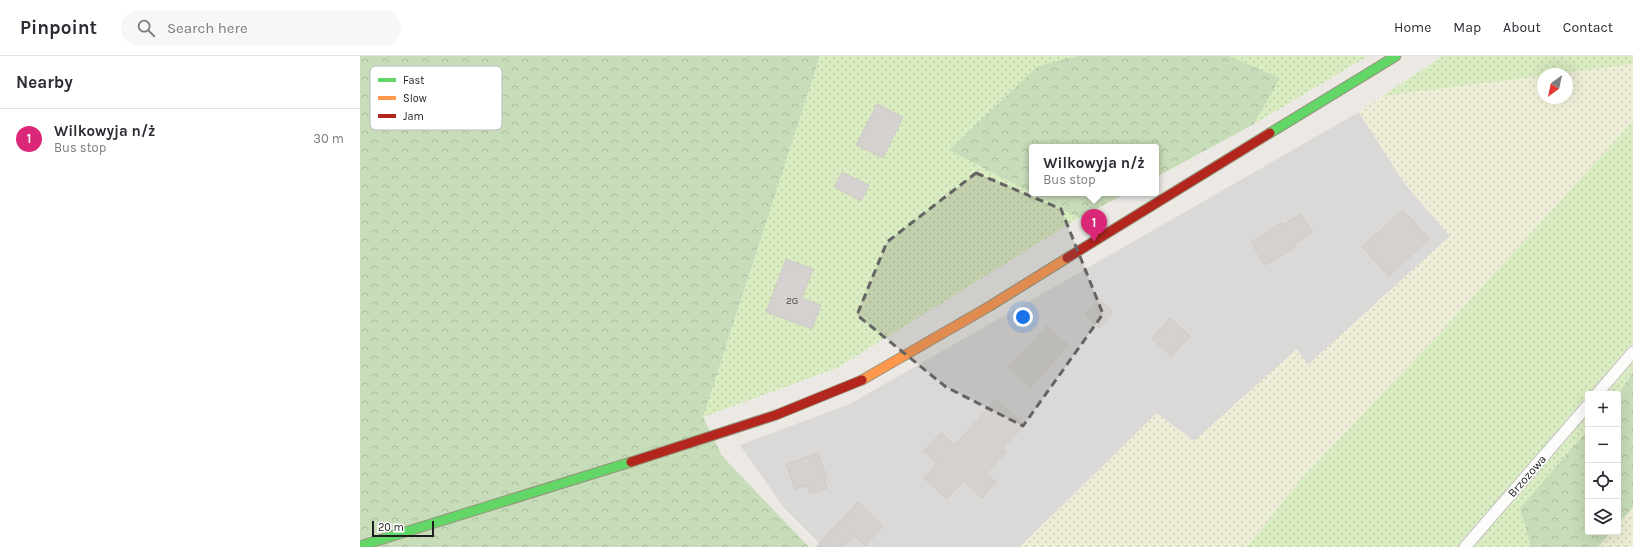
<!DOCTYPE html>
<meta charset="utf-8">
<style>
:root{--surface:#fff;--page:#f7f7f7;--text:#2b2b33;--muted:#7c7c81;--line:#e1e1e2;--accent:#db2777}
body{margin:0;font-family:Karla,sans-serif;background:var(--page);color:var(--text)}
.controls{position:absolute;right:12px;bottom:12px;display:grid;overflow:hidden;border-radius:4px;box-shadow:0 4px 16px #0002}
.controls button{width:36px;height:36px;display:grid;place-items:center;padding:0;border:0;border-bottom:1px solid var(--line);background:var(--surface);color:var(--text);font:20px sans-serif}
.compass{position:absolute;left:1177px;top:12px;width:36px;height:36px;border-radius:50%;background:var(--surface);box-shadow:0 4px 16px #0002;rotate:213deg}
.scale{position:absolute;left:12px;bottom:10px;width:62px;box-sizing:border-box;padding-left:4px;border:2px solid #1d1d1d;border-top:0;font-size:11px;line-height:14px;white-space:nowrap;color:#1d1d1d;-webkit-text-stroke:3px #fff;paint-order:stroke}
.you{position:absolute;left:663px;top:261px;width:14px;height:14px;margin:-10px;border:3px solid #fff;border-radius:50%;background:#1a73e8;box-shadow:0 0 0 6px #1a73e833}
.badge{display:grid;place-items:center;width:26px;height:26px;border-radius:50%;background:var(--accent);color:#fff;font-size:13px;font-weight:700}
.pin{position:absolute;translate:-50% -33px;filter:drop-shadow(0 1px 2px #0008)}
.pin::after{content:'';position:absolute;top:21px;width:14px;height:12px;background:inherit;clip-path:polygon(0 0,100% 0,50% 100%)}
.popup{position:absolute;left:669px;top:88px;width:130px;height:52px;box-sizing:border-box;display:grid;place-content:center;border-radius:4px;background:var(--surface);filter:drop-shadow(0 1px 3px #0005);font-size:13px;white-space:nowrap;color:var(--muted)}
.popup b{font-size:15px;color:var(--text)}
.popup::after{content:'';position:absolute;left:50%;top:100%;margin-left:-8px;border:8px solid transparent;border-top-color:var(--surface)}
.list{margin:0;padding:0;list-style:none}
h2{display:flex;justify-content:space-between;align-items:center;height:52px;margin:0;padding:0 16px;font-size:17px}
h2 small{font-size:13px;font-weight:400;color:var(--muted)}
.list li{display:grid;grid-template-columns:26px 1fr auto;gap:12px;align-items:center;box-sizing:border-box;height:60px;padding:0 16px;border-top:1px solid var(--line)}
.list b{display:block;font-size:15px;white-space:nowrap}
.list p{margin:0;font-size:13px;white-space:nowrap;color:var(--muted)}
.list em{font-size:13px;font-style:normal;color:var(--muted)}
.icon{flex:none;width:22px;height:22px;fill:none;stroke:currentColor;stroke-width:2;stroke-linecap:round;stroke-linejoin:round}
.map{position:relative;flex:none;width:1273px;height:491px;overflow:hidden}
header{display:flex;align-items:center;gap:24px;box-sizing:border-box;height:56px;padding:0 20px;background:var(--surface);border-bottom:1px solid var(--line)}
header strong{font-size:19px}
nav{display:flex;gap:22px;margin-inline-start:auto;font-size:14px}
.search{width:280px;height:36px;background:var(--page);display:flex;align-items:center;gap:10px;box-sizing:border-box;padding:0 14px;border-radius:22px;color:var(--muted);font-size:15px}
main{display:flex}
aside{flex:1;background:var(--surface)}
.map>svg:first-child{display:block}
.residential{fill:#dbd9d7}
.farmland{fill:url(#farmland-dots)}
.grass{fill:url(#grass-dots)}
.forest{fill:url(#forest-crowns)}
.building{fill:#d4d1ce;stroke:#cfcac6}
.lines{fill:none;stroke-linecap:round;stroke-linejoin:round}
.lane-casing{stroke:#c4c3c1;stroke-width:13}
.fast-casing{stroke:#95957c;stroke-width:11}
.slow-casing{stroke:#95957c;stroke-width:11}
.jam-casing{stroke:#95957c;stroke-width:11}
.lane{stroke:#fcfcfb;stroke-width:11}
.fast{stroke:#63d668;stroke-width:9}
.slow{stroke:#ff974d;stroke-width:9}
.jam{stroke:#b3261e;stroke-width:9}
.marked{fill:#656463;fill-opacity:0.2;stroke:#656463;stroke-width:3;stroke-dasharray:8 5;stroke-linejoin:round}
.labels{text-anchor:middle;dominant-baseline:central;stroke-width:3.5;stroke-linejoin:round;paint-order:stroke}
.number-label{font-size:10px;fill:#4b4a49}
.street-label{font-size:12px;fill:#1d1d1d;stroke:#fff}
.key{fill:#fff;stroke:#bbb;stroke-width:1}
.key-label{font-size:11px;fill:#1d1d1d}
</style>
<header>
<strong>Pinpoint</strong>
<div class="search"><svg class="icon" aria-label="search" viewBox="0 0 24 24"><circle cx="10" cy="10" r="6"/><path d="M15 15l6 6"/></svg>Search here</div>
<nav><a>Home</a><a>Map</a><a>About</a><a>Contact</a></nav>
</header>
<main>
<aside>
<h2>Nearby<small></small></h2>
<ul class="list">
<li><span class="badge">1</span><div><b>Wilkowyja n/ż</b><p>Bus stop</p></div><em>30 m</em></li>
</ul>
</aside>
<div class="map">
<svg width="1273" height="491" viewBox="0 0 1273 491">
<defs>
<pattern id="farmland-dots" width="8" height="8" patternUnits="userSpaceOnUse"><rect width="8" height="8" fill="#eeedd7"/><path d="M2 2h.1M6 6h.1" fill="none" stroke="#cccbb8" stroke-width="1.8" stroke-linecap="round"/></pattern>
<pattern id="grass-dots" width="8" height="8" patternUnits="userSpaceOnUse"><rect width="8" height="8" fill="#daecc1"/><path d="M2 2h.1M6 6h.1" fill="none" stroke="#bbcaa5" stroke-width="1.8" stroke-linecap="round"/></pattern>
<pattern id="forest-crowns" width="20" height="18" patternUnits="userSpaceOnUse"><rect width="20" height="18" fill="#c7dcb8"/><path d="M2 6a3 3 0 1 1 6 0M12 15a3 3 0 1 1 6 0" fill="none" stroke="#aabc9e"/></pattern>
</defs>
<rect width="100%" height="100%" fill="#ece9e5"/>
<path class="residential" d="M 999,56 L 1044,127 L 1090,180 L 948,309 L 937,293 L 834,386 L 796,358 L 660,491 L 463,491 L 424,452 L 380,389 L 490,348 Z"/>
<path class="farmland" d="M 1273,8 L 1273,65 L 1079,278 L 940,424 L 887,491 L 660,491 L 797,357 L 834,385 L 937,293 L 948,309 L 1090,180 L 1044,127 L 999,56 L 1022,40 L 1183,20 L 1183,42 L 1207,42 L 1207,18 L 1195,18 Z
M 1273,451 L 1273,491 L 1238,491 L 1251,476 L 1258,476 L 1258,468 Z"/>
<path class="grass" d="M 460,0 L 1008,0 L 894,68 L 796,121 L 796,91 L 672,91 L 672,137 L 766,137 L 719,162 L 477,312 L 343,361 Z
M 1083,0 L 1273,0 L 1273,8 L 1195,18 L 1183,18 L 1183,20 L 1022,40 Z
M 1273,65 L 1273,316 L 1258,338 L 1228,338 L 1228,374 L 1160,452 L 1171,491 L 887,491 L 940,424 L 1079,278 Z"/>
<path class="forest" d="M 0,0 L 460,0 L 343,361 L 362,400 L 449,491 L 0,491 Z
M 718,0 L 869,0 L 920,22 L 894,68 L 796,121 L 796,91 L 672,91 L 672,137 L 766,137 L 719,162 L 589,94 L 678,10 Z
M 1273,316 L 1273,451 L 1258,468 L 1258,338 Z
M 1228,374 L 1228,476 L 1251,476 L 1238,491 L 1171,491 L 1160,452 Z"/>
<path class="building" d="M 517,48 L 543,61 L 523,102 L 496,89 Z
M 482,116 L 509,129 L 501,145 L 474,131 Z
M 1043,154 L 1069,183 L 1029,220 L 1002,191 Z
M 941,158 L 953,176 L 934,188 L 936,191 L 905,209 L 891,186 L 921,167 L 923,169 Z
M 426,203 L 453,213 L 442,242 L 461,249 L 452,273 L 406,256 Z
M 739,243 L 753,256 L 739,272 L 725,259 Z
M 810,262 L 830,280 L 811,300 L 792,283 Z
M 687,270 L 708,289 L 670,332 L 649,311 Z
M 636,343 L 664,369 L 642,393 L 646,396 L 626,418 L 636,426 L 622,442 L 603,424 L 587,443 L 564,422 L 577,407 L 564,395 L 581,377 L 595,389 Z
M 458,397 L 467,422 L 464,423 L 467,432 L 450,438 L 447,429 L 435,433 L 426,408 Z
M 498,446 L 523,470 L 505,490 L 494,479 L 483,491 L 456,491 Z"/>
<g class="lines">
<g class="lane-casing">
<path id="lane" d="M 1237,338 L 1273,296
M 1105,491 L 1228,349"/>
</g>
<g class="fast-casing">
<path id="fast" d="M 910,77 L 1036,0
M 0,490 L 271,406"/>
</g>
<g class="slow-casing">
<path id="slow" d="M 502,324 L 630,250 L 707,202"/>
</g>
<g class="jam-casing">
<path id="jam" d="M 707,202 L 910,77
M 271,406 L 416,359 L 502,324"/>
</g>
<use href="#lane" class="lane"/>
<use href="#fast" class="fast"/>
<use href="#slow" class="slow"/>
<use href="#jam" class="jam"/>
</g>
<path class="marked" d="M 616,117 L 701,153 L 743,258 L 663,370 L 586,331 L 497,259 L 527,186 Z"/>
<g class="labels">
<g class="number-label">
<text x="432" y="245">2G</text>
</g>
<g class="street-label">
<text transform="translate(1167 420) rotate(-49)">Brzozowa</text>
</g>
</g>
<rect x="10" y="10" width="132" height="64" rx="6" class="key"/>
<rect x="18" y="22" width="18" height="4" fill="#63d668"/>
<rect x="18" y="40" width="18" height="4" fill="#ff974d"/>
<rect x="18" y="58" width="18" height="4" fill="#b3261e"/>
<g class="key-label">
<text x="43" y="28">Fast</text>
<text x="43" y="46">Slow</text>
<text x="43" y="64">Jam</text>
</g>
</svg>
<div class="controls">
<button>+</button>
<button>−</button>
<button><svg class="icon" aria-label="locate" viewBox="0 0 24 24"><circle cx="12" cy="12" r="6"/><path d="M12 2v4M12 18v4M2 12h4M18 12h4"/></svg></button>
<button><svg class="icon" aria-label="layers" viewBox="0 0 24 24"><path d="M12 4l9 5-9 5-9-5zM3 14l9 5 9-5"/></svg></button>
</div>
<svg class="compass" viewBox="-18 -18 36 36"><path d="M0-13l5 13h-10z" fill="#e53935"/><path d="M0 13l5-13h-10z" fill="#7c7c81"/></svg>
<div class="scale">20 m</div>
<div class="you"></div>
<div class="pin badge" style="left:734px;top:186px">1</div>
<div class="popup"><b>Wilkowyja n/ż</b>Bus stop</div>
</div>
</main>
